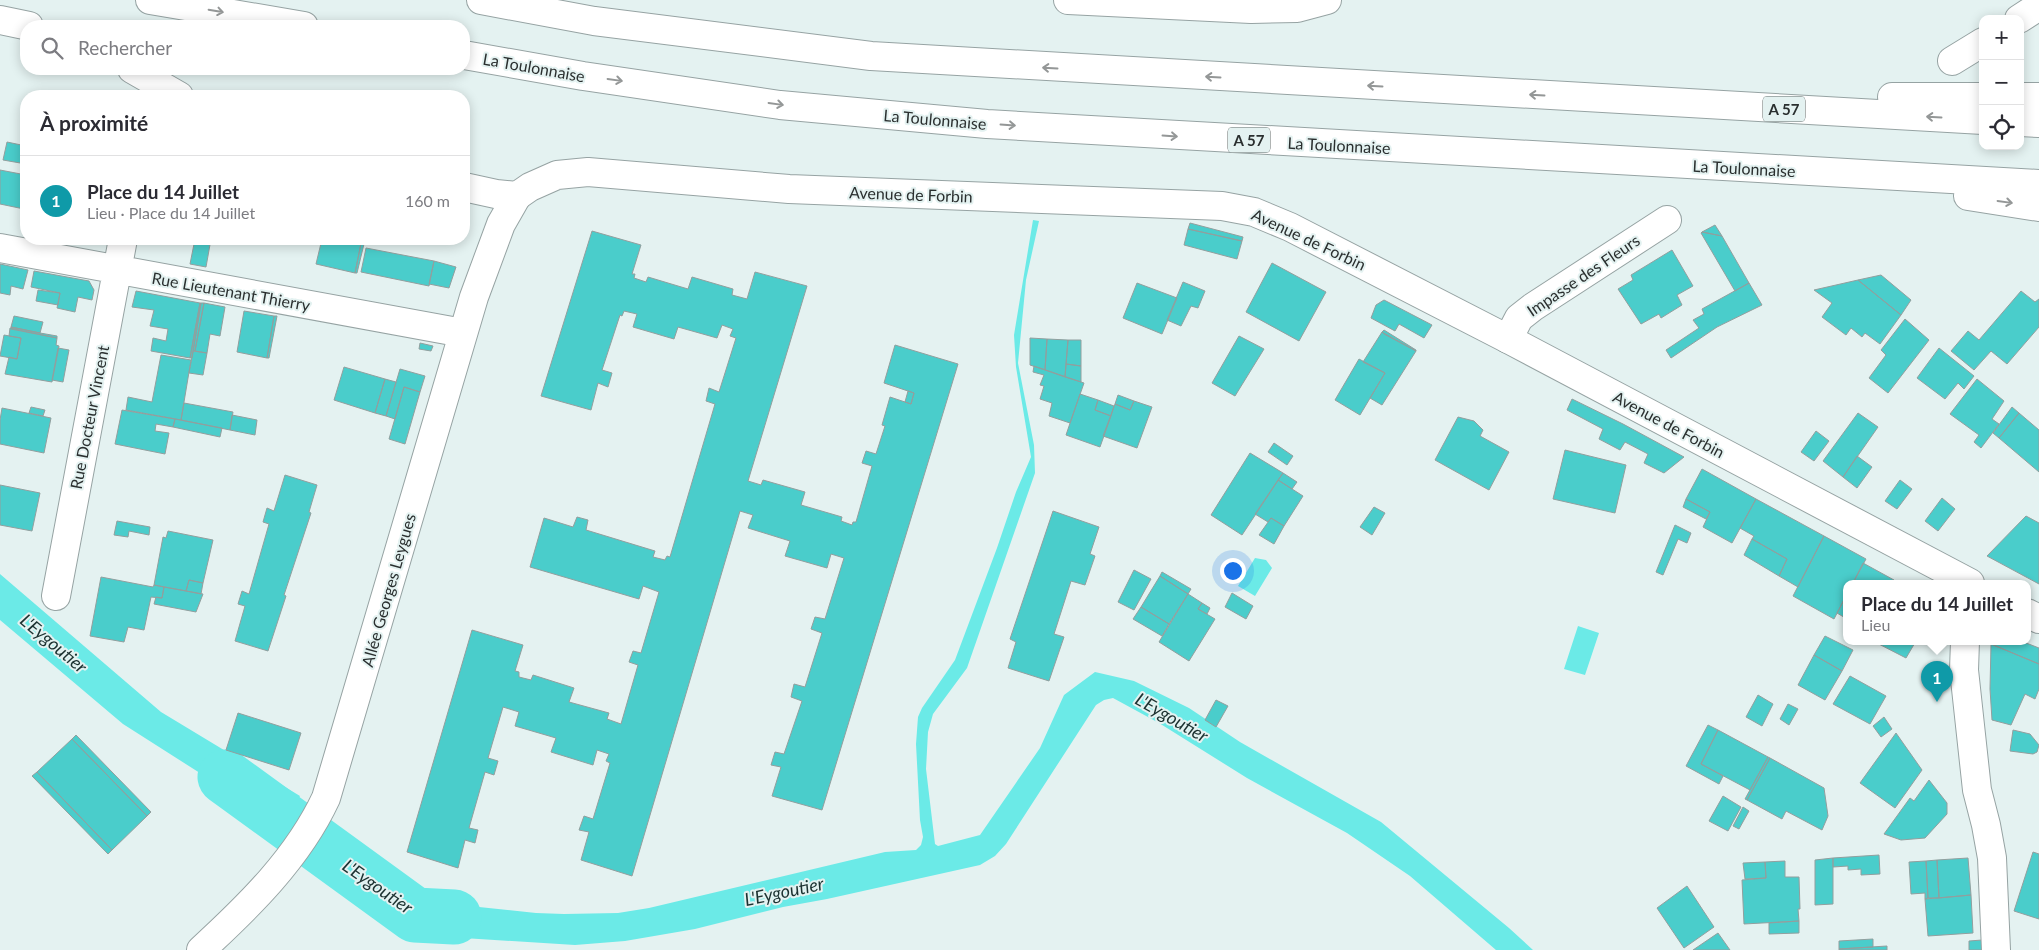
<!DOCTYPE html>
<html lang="fr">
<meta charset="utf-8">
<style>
:root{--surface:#fff;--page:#f7f7f7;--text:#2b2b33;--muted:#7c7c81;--line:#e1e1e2;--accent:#7c3aed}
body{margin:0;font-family:Lato,sans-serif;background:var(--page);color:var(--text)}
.controls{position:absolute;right:15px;top:15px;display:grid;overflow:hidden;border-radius:10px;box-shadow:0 2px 12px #0003}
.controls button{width:45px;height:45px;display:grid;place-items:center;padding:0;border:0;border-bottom:1px solid var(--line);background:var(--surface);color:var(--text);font:25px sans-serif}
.you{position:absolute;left:1232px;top:570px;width:18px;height:18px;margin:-12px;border:4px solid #fff;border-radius:50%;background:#1a73e8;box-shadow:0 0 0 8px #1a73e833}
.badge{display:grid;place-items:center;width:32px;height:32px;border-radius:50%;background:var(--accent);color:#fff;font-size:16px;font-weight:700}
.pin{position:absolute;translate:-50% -41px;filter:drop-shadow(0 1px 2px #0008)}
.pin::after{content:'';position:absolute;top:26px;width:18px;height:15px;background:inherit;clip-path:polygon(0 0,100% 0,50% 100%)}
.popup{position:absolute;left:1843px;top:580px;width:188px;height:65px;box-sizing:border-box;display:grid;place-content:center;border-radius:10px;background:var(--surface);filter:drop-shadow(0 1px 4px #0005);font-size:16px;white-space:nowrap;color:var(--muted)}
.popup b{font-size:19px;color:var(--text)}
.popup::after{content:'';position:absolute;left:50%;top:100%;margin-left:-10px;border:10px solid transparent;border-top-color:var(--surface)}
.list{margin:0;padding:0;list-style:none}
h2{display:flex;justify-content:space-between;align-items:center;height:65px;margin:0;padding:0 20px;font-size:21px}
h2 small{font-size:16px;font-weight:400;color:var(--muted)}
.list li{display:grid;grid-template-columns:32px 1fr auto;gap:15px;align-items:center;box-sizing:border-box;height:90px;padding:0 20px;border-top:1px solid var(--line)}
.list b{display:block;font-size:19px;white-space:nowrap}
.list p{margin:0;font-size:16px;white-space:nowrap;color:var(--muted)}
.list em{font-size:16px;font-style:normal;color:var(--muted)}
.icon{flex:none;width:28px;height:28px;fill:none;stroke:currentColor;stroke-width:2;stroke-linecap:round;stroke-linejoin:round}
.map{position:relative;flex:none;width:2039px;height:950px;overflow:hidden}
.search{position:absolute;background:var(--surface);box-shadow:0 2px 12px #0003;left:20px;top:20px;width:450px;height:55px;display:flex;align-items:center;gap:12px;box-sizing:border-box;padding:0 18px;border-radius:20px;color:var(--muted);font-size:19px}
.panel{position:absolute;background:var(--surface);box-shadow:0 2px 12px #0003;left:20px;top:90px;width:450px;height:155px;border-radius:20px}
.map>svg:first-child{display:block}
.water{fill:#6beae7}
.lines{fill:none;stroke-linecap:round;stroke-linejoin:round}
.river{stroke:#6beae7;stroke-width:55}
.building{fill:#4acdcb;stroke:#929f9e}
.minor-casing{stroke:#96a3a3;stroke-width:30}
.tertiary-casing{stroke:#96a3a3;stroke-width:30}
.primary-casing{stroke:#96a3a3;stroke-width:30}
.motorway-casing{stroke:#96a3a3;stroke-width:30}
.minor{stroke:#fff;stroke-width:28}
.tertiary{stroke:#fff;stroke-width:28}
.primary{stroke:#fff;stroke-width:28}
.motorway{stroke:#fff;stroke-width:28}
.oneway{stroke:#949797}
.labels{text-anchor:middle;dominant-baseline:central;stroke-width:4;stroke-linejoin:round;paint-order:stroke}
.shield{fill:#e4f2f1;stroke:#626a69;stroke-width:1}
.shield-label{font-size:15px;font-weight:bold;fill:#2a2f2f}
.street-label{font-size:16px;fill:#2a2f2f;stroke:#e4f2f1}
.water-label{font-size:18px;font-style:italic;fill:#1b3130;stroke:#e4f2f1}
</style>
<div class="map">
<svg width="2039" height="950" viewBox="0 0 2039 950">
<rect width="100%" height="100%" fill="#e4f2f1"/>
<path class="water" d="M 1033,220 L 1039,221 L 1026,280 L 1018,363 L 1034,445 L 1035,473 L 967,668 L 933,714 L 928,732 L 926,769 L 935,844 L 938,846 L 980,835 L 1040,748 L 1064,695 L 1095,672 L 1134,681 L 1189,708 L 1240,742 L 1381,822 L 1509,928 L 1533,950 L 1496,950 L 1410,876 L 1347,833 L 1247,778 L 1159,723 L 1113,698 L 1104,700 L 1096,705 L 1006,844 L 995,856 L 980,865 L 827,899 L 783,907 L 695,929 L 625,941 L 575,945 L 432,936 L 341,875 L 349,849 L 362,875 L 371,885 L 381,891 L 417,906 L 479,907 L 536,913 L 564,914 L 618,913 L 649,908 L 885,852 L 916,850 L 921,845 L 923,837 L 920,820 L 916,744 L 918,717 L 922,708 L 955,660 L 997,548 L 1016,492 L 1031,457 L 1016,367 L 1014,335 Z
M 1255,558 L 1266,560 L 1272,568 L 1255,596 L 1238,586 Z
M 0,574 L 161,712 L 300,796 L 283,826 L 123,724 L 0,620 Z
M 1578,626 L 1599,633 L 1585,675 L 1564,669 Z"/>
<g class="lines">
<path class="river" d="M 225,777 L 415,915 L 454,917"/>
</g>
<path class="building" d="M 7,142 L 26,146 L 26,164 L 3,160 Z
M 0,170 L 26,175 L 24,209 L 0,204 Z
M 1190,223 L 1243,237 L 1242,241 L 1188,229 Z
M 1715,225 L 1722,236 L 1702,232 Z
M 1188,229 L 1242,241 L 1237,259 L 1184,245 Z
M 592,231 L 641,245 L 632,274 L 635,274 L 634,278 L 646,282 L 648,277 L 688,289 L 692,277 L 733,289 L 732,295 L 747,299 L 755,272 L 807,286 L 748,481 L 761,485 L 763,480 L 805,492 L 801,505 L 842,517 L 841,521 L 852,525 L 853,522 L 856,522 L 872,466 L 862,463 L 866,451 L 876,454 L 885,426 L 882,425 L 890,397 L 911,404 L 914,393 L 884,383 L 895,345 L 958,364 L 822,810 L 772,796 L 781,767 L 771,765 L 775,752 L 784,754 L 802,701 L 791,697 L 794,684 L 805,687 L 822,633 L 811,629 L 815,617 L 825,619 L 844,558 L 831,554 L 827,568 L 785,556 L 790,541 L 748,528 L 753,515 L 740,511 L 632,876 L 581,860 L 589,832 L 579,830 L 584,816 L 593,819 L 610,763 L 606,761 L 609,754 L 597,750 L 593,765 L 551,752 L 556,738 L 515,726 L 519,712 L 503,707 L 488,758 L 498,761 L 494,775 L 485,772 L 469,828 L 478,830 L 475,843 L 465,840 L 458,868 L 407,852 L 472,630 L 523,645 L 515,671 L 519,672 L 519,677 L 531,680 L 533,675 L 574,688 L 569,702 L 609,713 L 607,719 L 621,724 L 638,665 L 629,662 L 633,651 L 641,653 L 659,592 L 643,586 L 639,599 L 530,567 L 544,518 L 573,527 L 577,517 L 588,520 L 586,530 L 655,551 L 653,557 L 665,560 L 667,556 L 670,557 L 715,404 L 706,401 L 709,388 L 719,392 L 736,338 L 730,336 L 733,329 L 722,325 L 717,338 L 678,327 L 674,339 L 633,327 L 637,314 L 624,311 L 622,316 L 620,315 L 602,370 L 612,373 L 608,387 L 598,383 L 591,410 L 541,396 Z
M 1702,232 L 1722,236 L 1749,283 L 1735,291 L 1701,233 Z
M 195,239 L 211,239 L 206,267 L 190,264 Z
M 322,239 L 362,239 L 355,273 L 316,264 Z
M 361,243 L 364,244 L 357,273 L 355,273 Z
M 366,248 L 434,261 L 429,286 L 361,272 Z
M 1672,250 L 1693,286 L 1677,295 L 1682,305 L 1661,318 L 1659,314 L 1641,324 L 1618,289 L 1633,280 L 1631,275 Z
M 434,261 L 456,267 L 449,288 L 429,284 Z
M 1272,263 L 1326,292 L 1299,341 L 1246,312 Z
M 0,264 L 28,270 L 23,289 L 11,286 L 10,295 L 0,293 Z
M 34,271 L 89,281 L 94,290 L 92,300 L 78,297 L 75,312 L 57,308 L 60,293 L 31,287 Z
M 1881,275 L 1911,300 L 1901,315 L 1858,280 Z
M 1858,280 L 1901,315 L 1880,344 L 1865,333 L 1862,337 L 1851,328 L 1846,335 L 1822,317 L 1832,303 L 1814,290 Z
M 1183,282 L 1205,291 L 1198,308 L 1191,306 L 1181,326 L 1167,320 Z
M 1137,283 L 1177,298 L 1162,334 L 1123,318 Z
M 1749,283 L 1762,305 L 1717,327 L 1671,358 L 1666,350 L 1699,328 L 1693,320 L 1704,314 L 1702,309 Z
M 38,290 L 60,293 L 58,305 L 36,301 Z
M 136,291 L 200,303 L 190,358 L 151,351 L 153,338 L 166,341 L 168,329 L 150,326 L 154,310 L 132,307 Z
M 2021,291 L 2035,302 L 2039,299 L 2039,327 L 2007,364 L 1991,351 L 1974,370 L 1951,351 L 1968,331 L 1979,340 Z
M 1384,300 L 1432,325 L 1424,338 L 1399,324 L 1395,331 L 1371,318 L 1376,305 Z
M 200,303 L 201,303 L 192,358 L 190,358 Z
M 201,303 L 204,303 L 195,351 L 193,351 Z
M 204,303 L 225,307 L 220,336 L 210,334 L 207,353 L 195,351 Z
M 244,311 L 274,316 L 267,358 L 237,352 Z
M 14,316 L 43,322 L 40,333 L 11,327 Z
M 274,316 L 277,316 L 269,358 L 267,358 Z
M 1905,319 L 1929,340 L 1888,393 L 1869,378 L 1886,355 L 1881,350 Z
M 11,327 L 40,333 L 57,336 L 57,338 L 11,329 Z
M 10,328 L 57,338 L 56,345 L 59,346 L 52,382 L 5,374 L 9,357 L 17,359 L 21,338 L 9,336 Z
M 1384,330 L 1416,350 L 1416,351 L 1384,334 L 1382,332 Z
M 1382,332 L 1416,351 L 1382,405 L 1370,398 L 1385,373 L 1363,362 Z
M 4,335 L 21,338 L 17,359 L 0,356 Z
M 1239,336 L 1264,349 L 1235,396 L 1212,383 Z
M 1030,338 L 1047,339 L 1045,370 L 1030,365 Z
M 1047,339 L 1068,340 L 1065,377 L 1045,370 Z
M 1068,340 L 1081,340 L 1081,366 L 1066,364 Z
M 420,343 L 433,346 L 431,351 L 419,349 Z
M 58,348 L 69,350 L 63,382 L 52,380 Z
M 1939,348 L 1974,376 L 1964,389 L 1958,383 L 1945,399 L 1917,378 Z
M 193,351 L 207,353 L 203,375 L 189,373 Z
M 161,355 L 191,360 L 181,420 L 126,410 L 128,397 L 152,402 Z
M 1359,359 L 1385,373 L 1360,415 L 1335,400 Z
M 1066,364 L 1081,366 L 1081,382 L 1065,377 Z
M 1034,366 L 1084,383 L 1070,423 L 1049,416 L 1052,403 L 1040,399 L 1044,386 L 1040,385 L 1044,375 L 1033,372 Z
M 344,367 L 385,379 L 375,413 L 334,400 Z
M 400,369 L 425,376 L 420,392 L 404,387 L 395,419 L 386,416 Z
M 385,379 L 396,382 L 386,416 L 375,413 Z
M 1977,379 L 2004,401 L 1992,419 L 1999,424 L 1981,448 L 1974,442 L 1979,435 L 1950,414 Z
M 404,387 L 420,392 L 405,444 L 389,439 Z
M 908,391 L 914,393 L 911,404 L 905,402 Z
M 1080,394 L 1098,400 L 1095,410 L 1111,416 L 1100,447 L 1066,435 Z
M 1118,395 L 1134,401 L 1130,410 L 1115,404 Z
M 1572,399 L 1623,424 L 1684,457 L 1664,473 L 1644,463 L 1648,454 L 1625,442 L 1620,450 L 1599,439 L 1603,429 L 1567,410 Z
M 1098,400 L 1114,406 L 1111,416 L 1095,410 Z
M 1134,401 L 1152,407 L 1137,448 L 1103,436 L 1115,404 L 1130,410 Z
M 184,403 L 233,412 L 230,430 L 181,420 Z
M 31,407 L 45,410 L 43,416 L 29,413 Z
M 2012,407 L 2019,413 L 1999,438 L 1993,433 Z
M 2,408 L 51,418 L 44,453 L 0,444 L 0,420 Z
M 122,410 L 175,419 L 173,427 L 156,424 L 155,431 L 169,433 L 165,454 L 115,444 Z
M 1858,413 L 1878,427 L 1843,477 L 1823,461 Z
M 2019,413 L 2039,430 L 2039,472 L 1999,438 Z
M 232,415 L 257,420 L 255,435 L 230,430 Z
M 1458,417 L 1474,421 L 1483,430 L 1480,436 L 1509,452 L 1489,490 L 1435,460 Z
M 175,419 L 222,428 L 220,437 L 173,427 Z
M 1816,431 L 1829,441 L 1814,461 L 1801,452 Z
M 1274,443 L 1293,456 L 1287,465 L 1268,452 Z
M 1565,450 L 1626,465 L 1615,513 L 1553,499 Z
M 1250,453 L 1283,473 L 1242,535 L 1211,515 Z
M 1857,456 L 1872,467 L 1857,488 L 1843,477 Z
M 1702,469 L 1756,499 L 1732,543 L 1703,527 L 1710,512 L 1686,499 Z
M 1283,473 L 1297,482 L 1292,489 L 1278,480 Z
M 285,475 L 317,485 L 309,512 L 311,513 L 284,595 L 286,596 L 268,651 L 235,641 L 245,606 L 238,604 L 242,591 L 249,594 L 269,524 L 263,522 L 267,508 L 274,511 Z
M 1278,480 L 1303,496 L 1284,526 L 1271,518 L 1268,522 L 1255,514 Z
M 1900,480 L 1912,489 L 1897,509 L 1885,501 Z
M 0,485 L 40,493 L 32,531 L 0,525 Z
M 1942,498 L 1955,509 L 1938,531 L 1925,521 Z
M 1686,499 L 1710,512 L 1706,519 L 1683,507 Z
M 1756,499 L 1824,536 L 1798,587 L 1779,576 L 1787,559 L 1752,539 L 1754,536 L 1740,528 Z
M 1374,507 L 1385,513 L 1372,535 L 1360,527 Z
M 1053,511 L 1099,527 L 1090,554 L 1095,556 L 1085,585 L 1071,581 L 1054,634 L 1064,637 L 1049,681 L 1008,668 L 1016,642 L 1010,639 Z
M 2026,516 L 2039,523 L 2039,584 L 1987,556 Z
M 1271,518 L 1284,526 L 1274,544 L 1259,535 Z
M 117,521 L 150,527 L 149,535 L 129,531 L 128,537 L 114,535 Z
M 1675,525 L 1691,533 L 1687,543 L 1678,539 L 1663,575 L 1656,572 Z
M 168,531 L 213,540 L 203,583 L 189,580 L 186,591 L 154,585 L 163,537 L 166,538 Z
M 1824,536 L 1866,559 L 1853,583 L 1847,583 L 1847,594 L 1834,619 L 1793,596 Z
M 1752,539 L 1787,559 L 1779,576 L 1744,555 Z
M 1863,563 L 1894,580 L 1892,583 L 1853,583 Z
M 1134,570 L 1151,579 L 1134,610 L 1118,602 Z
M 1162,572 L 1191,589 L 1188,594 L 1160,576 Z
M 1160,576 L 1188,594 L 1169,624 L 1141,607 Z
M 101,577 L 153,587 L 154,585 L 164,587 L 162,598 L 151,597 L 144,630 L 128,627 L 124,642 L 90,636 Z
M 189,580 L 203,583 L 201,594 L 186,591 Z
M 164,587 L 203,594 L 196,612 L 154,604 L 156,597 L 162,598 Z
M 1232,593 L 1253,606 L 1246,619 L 1225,607 Z
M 1188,594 L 1202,603 L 1198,609 L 1215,619 L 1189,661 L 1159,642 Z
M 1847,594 L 1847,619 L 1837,613 Z
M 1202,603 L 1210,608 L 1207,614 L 1198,609 Z
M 1141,607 L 1169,624 L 1162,636 L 1133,619 Z
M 1825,636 L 1853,650 L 1842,671 L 1814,655 Z
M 1873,641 L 1916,641 L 1906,658 Z
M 1992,641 L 2021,641 L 2039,648 L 2039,664 L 1991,644 Z
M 1991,644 L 2039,664 L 2039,689 L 2035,699 L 2025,694 L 2011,725 L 1992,720 L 1990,689 Z
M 1814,655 L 1842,671 L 1825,700 L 1798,685 Z
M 1850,676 L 1886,696 L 1870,724 L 1833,704 Z
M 1758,695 L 1773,704 L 1762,726 L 1746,717 Z
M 1216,700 L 1228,706 L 1216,727 L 1205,720 Z
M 1788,704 L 1798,709 L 1789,725 L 1780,719 Z
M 238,713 L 301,733 L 289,770 L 226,750 Z
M 1884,717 L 1892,729 L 1881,737 L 1873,726 Z
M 1708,725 L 1718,730 L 1701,764 L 1723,776 L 1719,784 L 1686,766 Z
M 1718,730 L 1768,757 L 1750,790 L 1701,764 Z
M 2013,730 L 2030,734 L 2039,745 L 2037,752 L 2033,754 L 2010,751 Z
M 1896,733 L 1922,770 L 1895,808 L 1860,783 Z
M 76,735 L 151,812 L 147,816 L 72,739 Z
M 72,739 L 147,816 L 112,850 L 37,772 Z
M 1768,757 L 1770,758 L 1747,800 L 1745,799 Z
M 1770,758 L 1824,788 L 1828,816 L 1822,830 L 1786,811 L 1782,819 L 1747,800 Z
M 37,772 L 112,850 L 108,854 L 32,776 Z
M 1929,780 L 1947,803 L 1947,814 L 1925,838 L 1901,840 L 1884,834 L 1910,798 L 1914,801 Z
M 1723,796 L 1741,807 L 1728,831 L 1709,821 Z
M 1743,807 L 1749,811 L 1739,829 L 1733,826 Z
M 2033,852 L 2039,854 L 2039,919 L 2014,911 Z
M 1879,855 L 1880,874 L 1861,875 L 1861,869 L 1848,870 L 1848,866 L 1833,867 L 1833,858 Z
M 1833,858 L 1833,904 L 1815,905 L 1815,860 Z
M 1968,858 L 1971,895 L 1939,898 L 1937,860 Z
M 1937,860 L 1939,898 L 1928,898 L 1926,861 Z
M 1785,861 L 1785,877 L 1799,877 L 1800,909 L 1798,909 L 1799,921 L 1744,924 L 1742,880 L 1766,878 L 1765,862 Z
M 1926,861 L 1928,898 L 1925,899 L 1925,893 L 1911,894 L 1909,862 Z
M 1765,862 L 1766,878 L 1745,879 L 1743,863 Z
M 1687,886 L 1714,927 L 1684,948 L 1657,908 Z
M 1971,895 L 1973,933 L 1928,936 L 1925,899 Z
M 1799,921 L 1799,933 L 1769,934 L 1769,923 Z
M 1718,933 L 1730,950 L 1693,950 Z
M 1873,939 L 1873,947 L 1839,949 L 1839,941 Z
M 1982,940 L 1983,950 L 1969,950 L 1969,941 Z
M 1887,946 L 1887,950 L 1839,950 L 1839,949 Z"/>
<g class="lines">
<g class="minor-casing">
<path id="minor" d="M 2019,19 L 2039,6
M 1952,61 L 1983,42
M 0,248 L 463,333
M 1508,339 L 1519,318 L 1533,307 L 1667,220
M 56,596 L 123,239
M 1965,641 L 1964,670 L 1977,790 L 1986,825 L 1992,858 L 1996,950
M 201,950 C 249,906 298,858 326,798 L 474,297 L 501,224 L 517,196"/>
</g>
<g class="tertiary-casing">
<path id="tertiary" d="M 0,20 L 29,26
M 132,69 L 179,96
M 464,187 L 496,194 L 517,196 L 530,187 L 557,175 L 588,172 L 789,189 L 1222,206 L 1254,212 L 1290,227 L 1508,339 L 1970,583
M 2027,613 L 2039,619"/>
</g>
<g class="primary-casing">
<path id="primary" d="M 1068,0 L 1251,9 L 1297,8 L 1327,0"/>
</g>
<g class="motorway-casing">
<path id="motorway" d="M 150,0 L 304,26
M 481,0 L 594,21 L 871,56 L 1983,120
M 464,55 L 583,76 L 780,105 L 987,124 L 2039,184
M 1892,97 L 1983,97
M 2020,97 L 2039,97
M 2020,122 L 2039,123
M 1968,196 L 2039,207"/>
</g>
<use href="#minor" class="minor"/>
<use href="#tertiary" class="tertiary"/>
<use href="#primary" class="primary"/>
<use href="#motorway" class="motorway"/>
</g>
<defs><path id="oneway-shaft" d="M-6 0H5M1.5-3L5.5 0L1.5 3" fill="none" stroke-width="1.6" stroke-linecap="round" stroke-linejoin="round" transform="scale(1.25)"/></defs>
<g class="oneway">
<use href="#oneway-shaft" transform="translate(216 11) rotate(10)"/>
<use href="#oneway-shaft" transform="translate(1050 68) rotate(-177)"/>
<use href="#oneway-shaft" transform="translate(1213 77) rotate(-177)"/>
<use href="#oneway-shaft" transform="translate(615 80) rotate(8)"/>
<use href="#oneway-shaft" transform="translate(1375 86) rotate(-177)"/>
<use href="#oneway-shaft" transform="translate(1537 95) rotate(-177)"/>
<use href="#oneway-shaft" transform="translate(776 104) rotate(8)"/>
<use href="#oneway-shaft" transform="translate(1934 117) rotate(-177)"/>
<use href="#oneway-shaft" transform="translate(1008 125) rotate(4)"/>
<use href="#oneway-shaft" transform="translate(1170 136) rotate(4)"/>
<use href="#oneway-shaft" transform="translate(2005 202) rotate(8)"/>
</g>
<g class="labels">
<g class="shield">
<rect x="1763" y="96.5" width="42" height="25" rx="4"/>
<rect x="1228" y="127.5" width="42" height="25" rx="4"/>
</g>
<g class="shield-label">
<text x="1784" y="109">A 57</text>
<text x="1249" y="140">A 57</text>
</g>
<g class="street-label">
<text transform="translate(534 67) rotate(10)">La Toulonnaise</text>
<text transform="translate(935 119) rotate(5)">La Toulonnaise</text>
<text transform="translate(1339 145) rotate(3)">La Toulonnaise</text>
<text transform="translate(1744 168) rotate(3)">La Toulonnaise</text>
<text transform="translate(911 194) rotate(2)">Avenue de Forbin</text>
<text transform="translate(1309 239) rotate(25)">Avenue de Forbin</text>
<text transform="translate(1583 275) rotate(-34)">Impasse des Fleurs</text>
<text transform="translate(231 291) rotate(10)">Rue Lieutenant Thierry</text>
<text transform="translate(89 417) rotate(-79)">Rue Docteur Vincent</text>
<text transform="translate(1669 424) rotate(28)">Avenue de Forbin</text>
<text transform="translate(388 590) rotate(-74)">Allée Georges Leygues</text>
</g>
<g class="water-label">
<text transform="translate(54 643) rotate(40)">L'Eygoutier</text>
<text transform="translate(1172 717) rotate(30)">L'Eygoutier</text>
<text transform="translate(378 886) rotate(35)">L'Eygoutier</text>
<text transform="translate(784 891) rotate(-12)">L'Eygoutier</text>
</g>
</g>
</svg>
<div class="controls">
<button>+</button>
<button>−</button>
<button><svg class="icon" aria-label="locate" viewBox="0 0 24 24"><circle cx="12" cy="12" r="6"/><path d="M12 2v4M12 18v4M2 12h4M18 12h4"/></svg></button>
</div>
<div class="you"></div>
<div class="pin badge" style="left:1937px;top:702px;background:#0f9aa8">1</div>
<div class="popup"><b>Place du 14 Juillet</b>Lieu</div>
<div class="search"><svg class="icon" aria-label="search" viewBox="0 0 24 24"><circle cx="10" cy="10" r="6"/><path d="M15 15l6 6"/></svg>Rechercher</div>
<section class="panel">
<h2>À proximité<small></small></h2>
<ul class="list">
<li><span class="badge" style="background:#0f9aa8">1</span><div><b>Place du 14 Juillet</b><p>Lieu · Place du 14 Juillet</p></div><em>160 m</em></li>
</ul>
</section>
</div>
